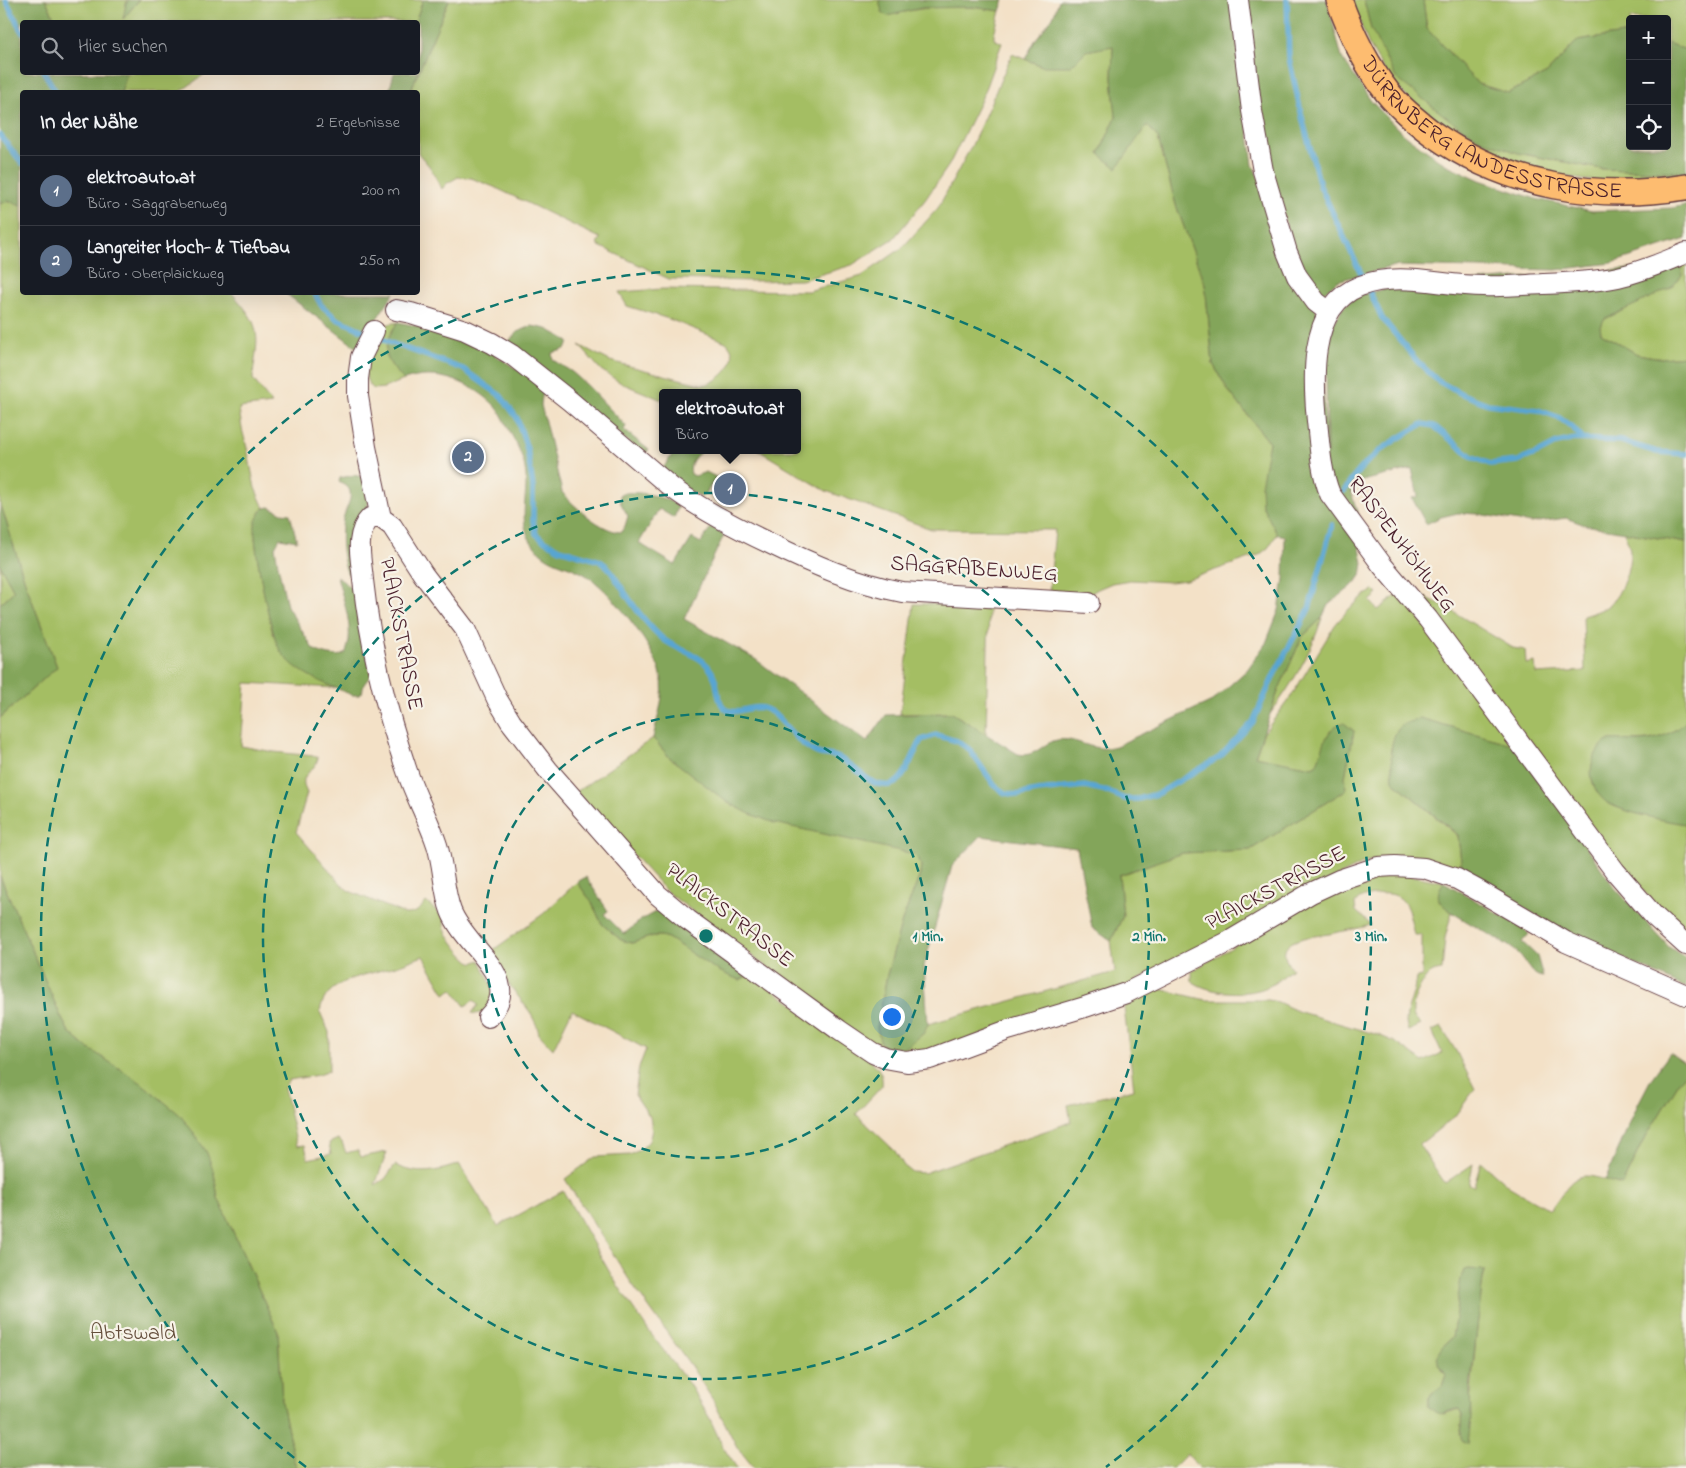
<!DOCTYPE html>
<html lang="de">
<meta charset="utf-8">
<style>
:root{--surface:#171b24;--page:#242831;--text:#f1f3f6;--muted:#9ea1a6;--line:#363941;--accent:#7c3aed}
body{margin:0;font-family:"Indie Flower",sans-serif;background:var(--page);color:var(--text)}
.controls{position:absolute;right:15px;top:15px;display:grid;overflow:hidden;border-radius:5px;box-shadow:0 5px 20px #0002}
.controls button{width:45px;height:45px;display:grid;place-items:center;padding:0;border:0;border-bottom:1px solid var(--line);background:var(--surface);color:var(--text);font:25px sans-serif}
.you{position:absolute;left:891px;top:1016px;width:18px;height:18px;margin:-12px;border:4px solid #fff;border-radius:50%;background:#1a73e8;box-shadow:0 0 0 8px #1a73e833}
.badge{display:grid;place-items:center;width:32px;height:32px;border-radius:50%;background:var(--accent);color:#fff;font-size:16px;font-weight:700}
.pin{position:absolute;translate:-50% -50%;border:2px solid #fff;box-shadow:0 1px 5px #0006}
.popup{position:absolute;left:659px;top:389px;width:142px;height:65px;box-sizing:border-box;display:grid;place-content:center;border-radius:5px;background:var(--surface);filter:drop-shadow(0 1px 4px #0005);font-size:16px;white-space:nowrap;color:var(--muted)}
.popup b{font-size:19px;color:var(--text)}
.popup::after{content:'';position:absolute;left:50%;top:100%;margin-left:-10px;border:10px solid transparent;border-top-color:var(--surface)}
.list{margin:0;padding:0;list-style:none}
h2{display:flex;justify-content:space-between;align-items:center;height:65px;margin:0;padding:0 20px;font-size:21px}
h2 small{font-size:16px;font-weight:400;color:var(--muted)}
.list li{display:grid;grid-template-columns:32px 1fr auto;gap:15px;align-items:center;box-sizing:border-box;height:70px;padding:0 20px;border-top:1px solid var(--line)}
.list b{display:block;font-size:19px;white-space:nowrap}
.list p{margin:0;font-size:16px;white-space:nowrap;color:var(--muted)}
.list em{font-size:16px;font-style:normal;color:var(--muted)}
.icon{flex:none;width:28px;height:28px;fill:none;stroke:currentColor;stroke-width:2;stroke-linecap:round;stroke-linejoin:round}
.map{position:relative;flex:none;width:1686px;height:1468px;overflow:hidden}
.search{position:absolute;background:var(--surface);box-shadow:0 5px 20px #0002;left:20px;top:20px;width:400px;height:55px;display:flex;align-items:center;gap:12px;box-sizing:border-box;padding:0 18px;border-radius:5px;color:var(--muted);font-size:19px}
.panel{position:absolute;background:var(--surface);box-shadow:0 5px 20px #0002;left:20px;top:90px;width:400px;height:205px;border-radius:5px}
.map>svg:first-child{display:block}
.green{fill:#a4be64;stroke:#776e48;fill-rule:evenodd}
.forest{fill:#83a55a;stroke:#666242}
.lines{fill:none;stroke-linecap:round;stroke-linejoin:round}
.stream{stroke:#58a5d1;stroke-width:5.5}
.minor-casing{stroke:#633c42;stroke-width:22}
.major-casing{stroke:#633c42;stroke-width:28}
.minor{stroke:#fff;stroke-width:20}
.major{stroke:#fdbc6f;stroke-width:25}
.ring{fill:none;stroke:#0f766e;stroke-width:2.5;stroke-dasharray:9 6}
.labels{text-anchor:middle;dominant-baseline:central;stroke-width:4.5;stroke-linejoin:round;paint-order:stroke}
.street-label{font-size:22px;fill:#4a1f2b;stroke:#f7f3e8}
.park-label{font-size:22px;fill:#654f3c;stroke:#f7f3e8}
.centre{fill:#0f766e;stroke:#f7f3e8;stroke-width:2.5}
.ring-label{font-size:15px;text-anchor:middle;font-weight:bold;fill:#0f766e;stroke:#f7f3e8;stroke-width:4.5;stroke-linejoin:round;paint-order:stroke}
</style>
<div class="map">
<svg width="1686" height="1468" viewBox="0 0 1686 1468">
<rect width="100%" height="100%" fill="#f7f3e8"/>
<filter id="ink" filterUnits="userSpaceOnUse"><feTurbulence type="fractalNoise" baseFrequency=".02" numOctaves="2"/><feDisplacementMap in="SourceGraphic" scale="10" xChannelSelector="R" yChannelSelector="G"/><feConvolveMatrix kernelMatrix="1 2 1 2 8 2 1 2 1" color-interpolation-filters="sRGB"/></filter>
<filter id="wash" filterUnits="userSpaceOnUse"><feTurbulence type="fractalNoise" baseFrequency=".0096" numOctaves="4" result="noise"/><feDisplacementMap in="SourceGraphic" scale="20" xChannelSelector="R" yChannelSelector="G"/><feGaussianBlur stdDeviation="1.12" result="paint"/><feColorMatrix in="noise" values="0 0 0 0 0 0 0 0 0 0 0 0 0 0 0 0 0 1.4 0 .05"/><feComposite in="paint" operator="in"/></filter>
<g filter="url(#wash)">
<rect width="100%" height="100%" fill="#f3e1c7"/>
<path class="green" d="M 46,0 L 128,0 L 126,4 L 124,18 L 139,0 L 423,0 L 415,22 L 56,22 Z
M 449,0 L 879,0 L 899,13 C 933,5 966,5 1000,11 L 994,34 L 994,39 L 1002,43 L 981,100 L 949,165 L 925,200 L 893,239 L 852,265 L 802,280 L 752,281 L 669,279 L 597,245 L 600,238 L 494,187 L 471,178 L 458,177 L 446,184 L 442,189 L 430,167 L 418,153 L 418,92 L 410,92 Z
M 1351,0 L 1364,0 L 1371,29 L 1518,153 L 1601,169 L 1686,172 L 1686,176 L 1644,182 L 1584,180 L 1526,169 L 1471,146 L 1426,116 L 1390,80 L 1369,45 Z
M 1423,0 L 1686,0 L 1686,50 L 1667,43 L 1667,19 L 1630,19 L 1630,33 L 1577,41 L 1547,73 L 1508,93 L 1478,84 L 1427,29 Z
M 1113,45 L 1112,78 L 1116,117 L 1099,154 L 1147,124 L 1158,138 L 1176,205 L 1205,284 L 1213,364 L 1228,390 L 1269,442 L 1262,505 L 1277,534 L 1268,548 L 1259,555 L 1186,580 L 1170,582 L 1130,580 L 1112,583 L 1098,589 L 1085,597 L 1049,593 L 1055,530 L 931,529 L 826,491 L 758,450 L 798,450 L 798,393 L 662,393 L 662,400 L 621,383 L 601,370 L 579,345 L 610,361 L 703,385 C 721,382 744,358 726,342 L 669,319 L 627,306 L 619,292 L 662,289 L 808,291 L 862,276 L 902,248 L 938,208 L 972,145 L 1012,54 L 1042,66 L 1086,51 Z
M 127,73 L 206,73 L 180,92 L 121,92 Z
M 8,201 L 22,205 L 22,292 L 232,293 C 241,304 254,317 256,332 C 259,347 253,364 253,379 L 272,404 L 239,408 L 242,429 L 247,448 L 255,488 L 264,508 L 260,513 L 255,538 L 260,574 L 273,635 L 316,679 L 335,688 L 246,683 L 241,746 L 274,752 L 314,756 L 318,758 C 313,776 297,772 307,793 L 296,832 L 344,887 L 349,891 L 405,914 C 416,914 419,910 426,902 L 445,918 C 444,921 444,924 444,926 C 446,936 465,959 473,963 L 480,960 L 494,991 L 485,1012 L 476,1014 L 472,1013 L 478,1005 L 474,1000 L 465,1006 L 452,989 L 445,994 L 423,956 C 412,960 401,965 389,968 C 364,976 324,980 320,1012 L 329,1032 L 329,1071 L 318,1075 L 289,1080 L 284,1088 L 297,1146 L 305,1145 L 308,1159 L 331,1154 L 329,1143 L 338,1139 L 342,1142 L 346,1153 L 358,1150 L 361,1157 L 387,1152 L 375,1185 L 385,1179 L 395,1165 C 416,1176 438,1172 459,1164 L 498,1226 L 563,1191 L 613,1278 L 648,1330 L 689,1384 L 709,1417 L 723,1447 L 737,1468 L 297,1468 L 294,1461 L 282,1402 L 278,1332 L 218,1198 L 214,1173 L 85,1046 L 69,1032 L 61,1017 L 0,876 L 0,718 L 57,667 L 25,582 L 0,502 L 0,204 Z
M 1686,263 L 1686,356 L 1661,358 L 1637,354 L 1601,333 L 1600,326 L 1605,319 Z
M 398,322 C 380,347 383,359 404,380 L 384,388 L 374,389 C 358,378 369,356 375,342 C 377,337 379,330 383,327 C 386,324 393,323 398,322 Z
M 1624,532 L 1686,543 L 1686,722 C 1659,744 1642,741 1609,740 L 1635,813 L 1686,824 L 1686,935 L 1625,872 L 1421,595 L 1442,605 L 1513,648 L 1525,650 L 1526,664 L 1535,662 L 1536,674 L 1585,671 L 1583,616 C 1592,613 1601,611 1609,605 C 1621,595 1631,567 1630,551 C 1630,545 1626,538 1624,532 Z
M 0,565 L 14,591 L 0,604 Z
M 1374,590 L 1378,594 L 1370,601 L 1378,610 L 1400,593 L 1515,745 L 1393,781 L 1458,836 L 1462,870 L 1423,861 L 1368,861 L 1120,989 L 912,1057 L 871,1045 L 667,892 L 576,792 L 653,738 L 670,758 L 873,843 L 914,854 L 919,859 L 921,866 L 920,875 L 902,921 L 887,975 L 877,1028 L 924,1033 L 928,1024 L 1115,972 L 1111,941 L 1123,916 L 1119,875 L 1182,853 L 1250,850 L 1346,790 L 1345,777 L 1354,731 L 1318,761 L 1316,765 L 1312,767 L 1255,757 L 1263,734 L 1292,695 L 1335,625 L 1348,610 L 1365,595 Z
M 914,604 L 989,604 L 986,734 L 952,713 L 900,714 Z
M 1322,618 C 1310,655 1293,683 1270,714 L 1279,689 L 1302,637 Z
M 1398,873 L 1444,882 L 1449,910 L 1452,912 L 1445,938 L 1442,970 C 1437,971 1434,971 1430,974 C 1420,982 1408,1007 1415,1019 C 1417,1021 1419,1023 1421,1025 L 1408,1031 L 1406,1023 L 1407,1013 L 1414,990 L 1416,978 L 1422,977 L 1422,935 L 1414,935 C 1409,911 1407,888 1375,895 C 1367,896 1359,897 1355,904 L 1356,911 L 1371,925 C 1357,929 1343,931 1329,934 C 1309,937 1268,939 1292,969 C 1284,975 1277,983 1267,987 C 1249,996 1208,994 1192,981 L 1192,971 L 1295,910 L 1357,880 Z
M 577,882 L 591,901 L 602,924 L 621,940 L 632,943 L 653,936 L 661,936 L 668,938 L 721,972 L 751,974 L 868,1058 C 877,1066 884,1073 882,1086 L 856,1114 L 895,1151 L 904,1166 L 912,1172 L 924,1173 L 1071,1122 L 1068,1105 L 1134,1089 L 1123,1000 L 1152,989 L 1160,989 L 1206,1000 L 1268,1000 L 1278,1002 L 1297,1011 L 1378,1035 L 1395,1042 L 1423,1062 L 1442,1053 L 1432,1031 L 1441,1027 L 1456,1051 L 1475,1089 L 1454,1117 L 1419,1145 L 1421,1148 L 1445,1183 L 1473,1164 L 1469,1184 L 1474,1186 L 1481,1162 L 1510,1187 L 1550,1210 C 1578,1171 1575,1170 1622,1185 L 1642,1143 L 1686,1071 L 1686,1468 L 1200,1468 L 1187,1454 L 1173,1468 L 754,1468 L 737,1447 L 713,1400 L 691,1366 L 630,1281 L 565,1179 L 595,1157 L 630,1155 L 641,1149 L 649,1141 L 652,1130 L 650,1117 L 635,1095 L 639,1067 L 646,1049 L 572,1010 L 553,1049 L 539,1034 L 537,1026 L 530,1012 L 505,979 L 489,953 L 543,914 ZM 1484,1270 L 1477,1327 L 1470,1403 L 1460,1434 C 1462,1425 1465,1417 1459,1409 L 1443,1414 L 1429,1407 L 1429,1398 L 1432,1393 L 1442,1386 L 1446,1375 L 1442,1369 L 1442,1347 L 1452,1338 L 1464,1271 Z"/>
<path class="forest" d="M 0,0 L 46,0 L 56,22 L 22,22 L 22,72 L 127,73 L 121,92 L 22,92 L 22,205 L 8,201 L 0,204 Z
M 128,0 L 139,0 L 123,19 L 126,4 Z
M 423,0 L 449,0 L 410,92 L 389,92 L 394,73 L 418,72 L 418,22 L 415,22 Z
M 879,0 L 1004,0 L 1000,11 L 973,7 L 922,8 L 887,16 L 882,12 Z
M 1059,0 L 1232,0 L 1253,165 L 1319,316 L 1327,455 L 1326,356 L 1331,328 L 1344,306 L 1358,295 L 1390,288 L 1681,265 L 1682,275 L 1671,288 L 1605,319 L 1600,326 L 1601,333 L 1637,354 L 1661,358 L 1686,356 L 1686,543 L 1585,525 L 1566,518 L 1531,523 L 1478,514 L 1458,513 L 1441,517 L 1426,524 L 1412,498 L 1418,497 L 1412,469 L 1354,483 L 1351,491 L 1359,519 L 1360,549 L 1363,563 L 1361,576 L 1351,587 L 1328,605 L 1322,618 L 1302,637 L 1279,689 L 1255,756 L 1312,767 L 1316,765 C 1324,750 1325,725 1344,723 L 1354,731 L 1345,777 L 1346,790 L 1250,850 L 1182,853 L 1119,875 L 1123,916 L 1111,941 L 1092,928 L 1077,848 L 981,836 L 952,866 L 924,966 L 928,1024 L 924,1033 L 908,1046 L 888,1053 L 880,1041 L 877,1028 L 887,975 L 902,921 L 920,875 L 921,866 L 919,859 L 914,854 L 774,823 L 748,813 L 727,802 L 670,758 L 653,738 C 657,718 666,695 661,675 C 654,646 609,588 584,574 C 563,562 545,564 530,540 C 519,521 527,498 526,477 C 525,461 519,448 511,434 C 507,426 503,415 497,408 C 480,389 452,375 426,376 C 419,376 411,378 404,380 C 383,359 380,347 398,322 L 416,326 L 481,346 L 546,388 L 542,396 L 541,405 L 562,492 C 573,506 603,532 621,532 L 625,526 L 628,516 L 620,502 L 620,495 C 632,488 669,497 678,507 L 674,518 L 659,509 L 639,543 L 675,565 L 692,538 L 701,543 L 711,527 L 724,535 L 684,619 L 755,659 L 867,742 L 886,715 L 952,713 L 1018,754 C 1036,758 1042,743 1057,740 C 1072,737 1086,747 1100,748 C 1105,749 1111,747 1116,746 L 1212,701 L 1247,670 L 1266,643 L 1279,610 L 1284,579 L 1285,536 L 1277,534 L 1262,505 L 1261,486 L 1269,442 L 1228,390 L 1213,364 L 1205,284 L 1176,205 L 1158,138 L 1147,125 L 1117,168 L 1099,154 L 1116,117 L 1112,78 L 1113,46 L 1086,51 L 1071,66 L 1042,66 L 1025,59 L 1036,39 L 1053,17 Z
M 1246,0 L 1327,0 L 1342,58 L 1371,101 L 1403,134 L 1445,164 L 1480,180 L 1536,199 L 1592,211 L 1672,208 L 1686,205 L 1686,239 L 1612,263 L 1556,270 L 1395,266 L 1337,281 L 1319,297 C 1311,282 1302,268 1296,253 C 1264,170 1256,87 1246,0 Z
M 1364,0 L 1423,0 L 1427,29 L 1478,84 L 1508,93 L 1547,73 L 1577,41 L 1630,33 L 1630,146 L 1667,146 L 1667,43 L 1686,50 L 1686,172 L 1601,169 L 1518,153 L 1482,140 L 1450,120 L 1396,78 L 1371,29 Z
M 285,293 L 394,293 L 357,348 Z
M 532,326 L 547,329 L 569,341 C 568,351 561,350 552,353 L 553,360 L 572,372 L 588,386 L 626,426 L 624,430 L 649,450 L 643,454 L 510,346 L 510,340 L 517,332 Z
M 675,450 L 704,450 C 695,455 688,464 691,474 L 695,476 L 706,472 L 716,477 L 707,492 L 701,497 L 660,473 Z
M 354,475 L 366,478 L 369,499 L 353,574 L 350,575 L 347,573 C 341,554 340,538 343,519 C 345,510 352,500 350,492 C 349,486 344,486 339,482 L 340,478 Z
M 0,502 L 25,582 L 57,667 L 0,718 L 0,604 L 14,591 L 0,565 Z
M 270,507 L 282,513 L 290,514 L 297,541 L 280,538 L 275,547 L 278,565 L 287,606 L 313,649 C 322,654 336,658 345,654 C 356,631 343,601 337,576 L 352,589 L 357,595 L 371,675 L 364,684 L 362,693 L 359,695 L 352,695 C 327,684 298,675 281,652 C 271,639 252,542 255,525 C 256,519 260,513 264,508 Z
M 1420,718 L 1515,745 L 1615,888 L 1669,947 L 1686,958 L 1686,988 L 1550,924 L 1462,870 L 1458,835 L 1393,781 C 1392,763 1386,736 1404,724 C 1409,722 1415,720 1420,718 Z
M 1686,722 L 1686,824 C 1669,822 1616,811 1605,801 C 1594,792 1589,777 1592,764 C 1594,755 1601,743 1610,740 C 1617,739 1626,741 1633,741 C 1654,742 1670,735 1686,722 Z
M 0,876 L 61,1017 L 69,1032 L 85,1046 L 140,1082 L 179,1114 L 194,1133 L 207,1153 L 214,1173 L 218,1198 L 278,1332 L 282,1402 L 294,1461 L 297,1468 L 0,1468 Z
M 586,877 L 608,911 L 604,914 L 624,934 L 641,920 L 662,908 L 751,974 L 740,980 C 714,972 691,952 668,938 L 661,936 L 653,936 L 632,943 L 621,940 L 602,924 L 591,901 L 577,882 Z
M 1444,882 L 1523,928 L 1529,934 L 1522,942 L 1537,956 L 1543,977 C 1532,976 1531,968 1524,960 C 1521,955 1516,951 1510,947 C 1497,937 1444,912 1439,900 C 1437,893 1440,887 1444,882 Z
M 1670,1053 L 1686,1064 L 1686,1071 L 1642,1143 L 1622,1185 L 1605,1180 L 1638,1104 L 1651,1079 Z
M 1468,1269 L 1484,1270 L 1470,1389 L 1471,1418 L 1468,1444 L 1463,1442 L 1461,1439 C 1460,1429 1466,1418 1459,1409 C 1445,1410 1442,1420 1429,1407 L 1429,1398 L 1432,1393 L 1442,1386 L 1446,1375 L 1438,1362 L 1437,1355 L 1442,1347 L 1452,1338 L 1461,1278 L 1464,1270 Z"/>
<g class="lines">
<path class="stream" d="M 6,0 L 22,32
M 1287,0 L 1289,58 L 1303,121 L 1320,186 L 1382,318 L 1417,361 L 1438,381 L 1462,394 L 1488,404 L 1538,410 L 1558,417 L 1572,427 L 1583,439
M 44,72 L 56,92
M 0,135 L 22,163
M 314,292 L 321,305 L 337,319 L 391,343 L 463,369 L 501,396 L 517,418 L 527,449 L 533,486 L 533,521 L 536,534 L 542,539 L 560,549 L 600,561 L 608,567 C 625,592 640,619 663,639 C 677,650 697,653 708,666 C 720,681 715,694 722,705 C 735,723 753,696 774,714 C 787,726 799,744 815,752 C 821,756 830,754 837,757 C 855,763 871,792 893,784 C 906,779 914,752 921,740 L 936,735 L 957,741 L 969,749 L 995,786 L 1005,793 L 1017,795 L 1037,791 L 1084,786 L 1103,790 L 1125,799 L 1138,799 L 1157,794 L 1220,757 L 1253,722 L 1274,675 L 1309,609 L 1332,525
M 1344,491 C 1366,456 1388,444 1423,424 L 1434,426 L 1471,456 L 1490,464 L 1518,461 L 1538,453 L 1557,443 L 1575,439 L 1621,441 L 1657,452 L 1686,454"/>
</g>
</g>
<g filter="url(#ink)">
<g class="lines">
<g class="minor-casing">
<path id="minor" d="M 1238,0 L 1252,111 L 1263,171 L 1287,252 L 1297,276 L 1316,302 L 1329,312
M 1686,253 C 1664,262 1641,272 1618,277 C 1594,282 1568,283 1543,284 C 1523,285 1503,287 1483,286 C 1441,286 1400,271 1360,286 C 1306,307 1313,385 1318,431 C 1320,452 1322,474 1330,494 L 1382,565 L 1428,619 L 1615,871 L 1654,916 L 1686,945
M 396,310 L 411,313 L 465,330 L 492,343 L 512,355 L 570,401 L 672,488 C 702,510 735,527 769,543 C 812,564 855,583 902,592 L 1089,603
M 374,331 L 361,357 L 358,379 L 358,396 L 366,447 L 381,518
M 488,1017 C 498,1007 503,997 499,983 C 493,960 461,937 451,911 C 443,890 444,867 437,845 C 429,820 415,796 407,771 C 386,710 370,644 363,580 C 362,567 359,554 360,542 C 361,533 364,524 370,518 L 381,518 L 392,526 L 423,574 L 465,629 L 497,699 L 511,722 L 548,770 L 658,895 L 688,920 L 839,1030 L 873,1053 L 885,1058 L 907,1062 L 930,1059 L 1008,1030 L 1085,1007 L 1126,993 L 1228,942 L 1311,893 L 1339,880 L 1378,867 L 1395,866 L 1424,868 L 1457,879 L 1481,892 L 1566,942 L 1686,995"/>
</g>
<g class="major-casing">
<g id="major">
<path id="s1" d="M 1339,0 C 1351,34 1366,65 1388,93 C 1401,109 1417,122 1433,134 C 1508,187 1596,201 1686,187"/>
</g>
</g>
<use href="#minor" class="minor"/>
<use href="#major" class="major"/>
</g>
</g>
<g class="ring">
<circle cx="706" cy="936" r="222"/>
<circle cx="706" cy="936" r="443"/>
<path d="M306 1467A665 665 0 1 1 1106 1467"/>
</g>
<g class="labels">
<g class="street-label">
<text stroke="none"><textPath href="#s1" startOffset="216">DÜRRNBERG LANDESSTRASSE</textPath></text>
<text transform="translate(1401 545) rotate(53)">RASPENHÖHWEG</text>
<text transform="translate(974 570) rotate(4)">SAGGRABENWEG</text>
<text transform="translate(400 634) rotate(79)">PLAICKSTRASSE</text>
<text transform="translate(1276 889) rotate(-28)">PLAICKSTRASSE</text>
<text transform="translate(729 916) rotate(38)">PLAICKSTRASSE</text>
</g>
<g class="park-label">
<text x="133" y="1334">Abtswald</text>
</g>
</g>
<circle cx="706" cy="936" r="8" class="centre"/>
<g class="ring-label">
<text x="928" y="941">1 Min.</text>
<text x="1149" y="941">2 Min.</text>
<text x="1371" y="941">3 Min.</text>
</g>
</svg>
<div class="controls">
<button>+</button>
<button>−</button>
<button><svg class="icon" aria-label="locate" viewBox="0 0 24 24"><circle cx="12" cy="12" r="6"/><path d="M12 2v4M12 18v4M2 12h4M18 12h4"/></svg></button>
</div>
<div class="you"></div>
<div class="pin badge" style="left:730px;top:489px;background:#5c6f8a">1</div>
<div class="popup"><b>elektroauto.at</b>Büro</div>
<div class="pin badge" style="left:468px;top:457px;background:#5c6f8a">2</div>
<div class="search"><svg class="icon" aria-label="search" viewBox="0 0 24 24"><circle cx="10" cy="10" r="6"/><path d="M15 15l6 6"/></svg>Hier suchen</div>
<section class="panel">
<h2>In der Nähe<small>2 Ergebnisse</small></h2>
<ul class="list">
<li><span class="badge" style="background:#5c6f8a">1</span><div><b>elektroauto.at</b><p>Büro · Saggrabenweg</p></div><em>200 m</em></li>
<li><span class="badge" style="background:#5c6f8a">2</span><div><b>Langreiter Hoch- &amp; Tiefbau</b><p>Büro · Oberplaickweg</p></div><em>250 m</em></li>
</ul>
</section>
</div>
